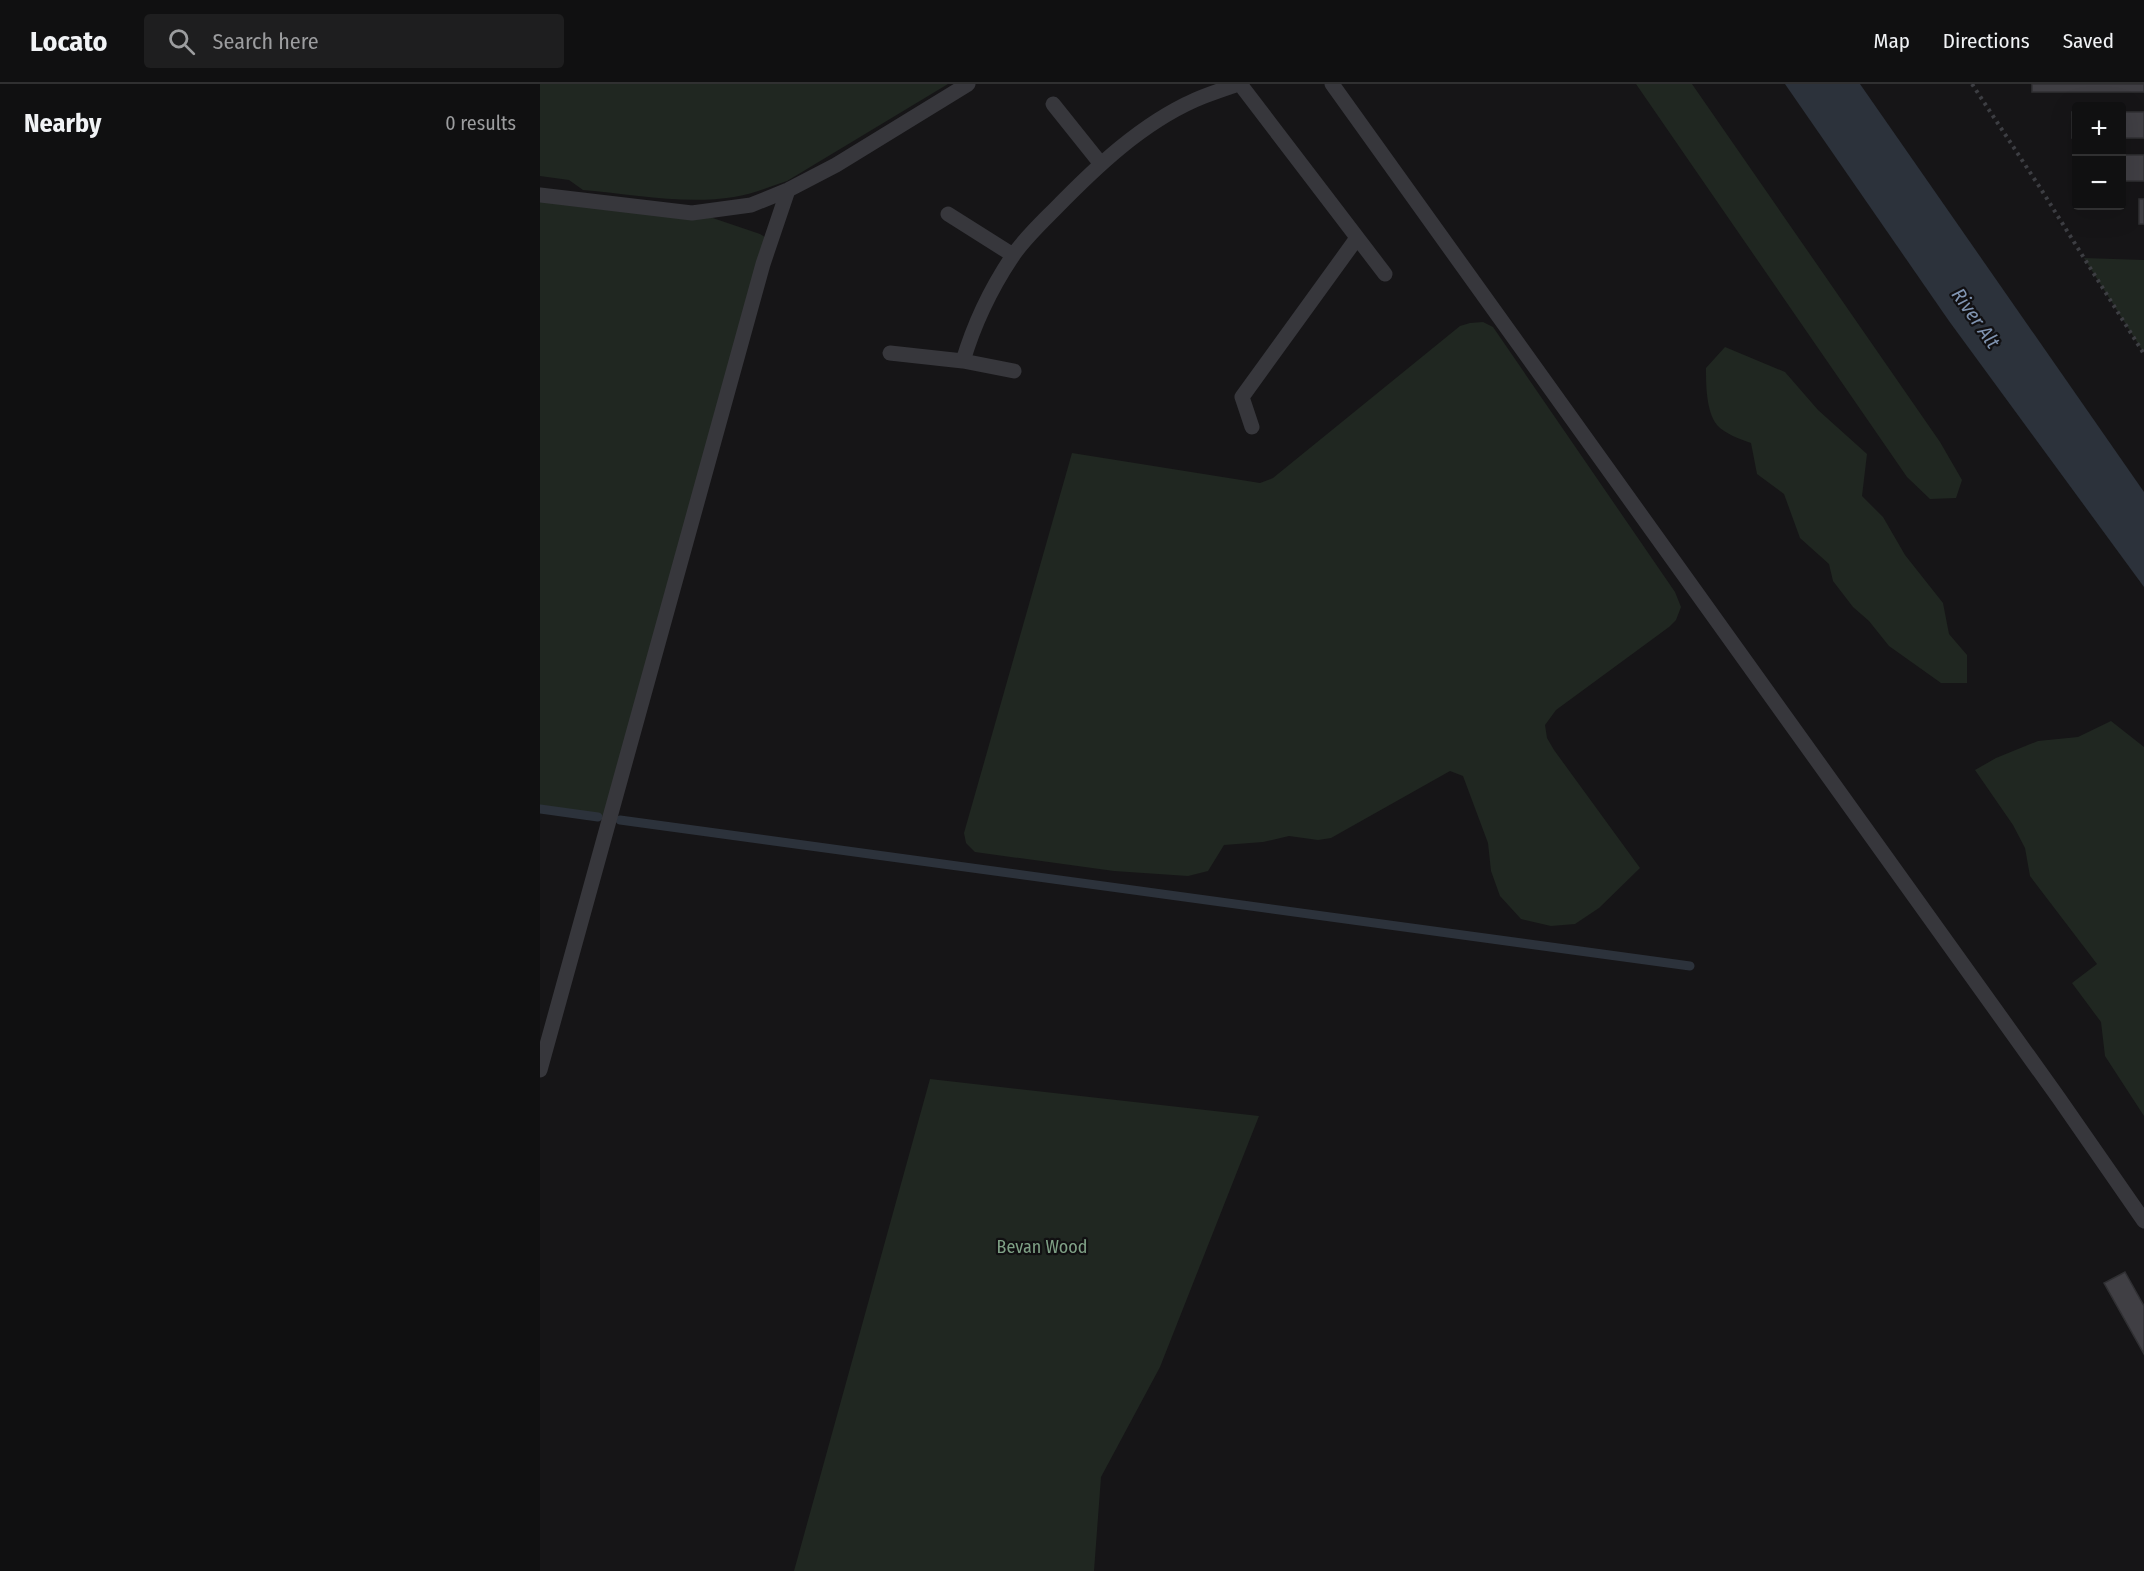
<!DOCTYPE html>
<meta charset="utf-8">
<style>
:root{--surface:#101011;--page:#1e1e1f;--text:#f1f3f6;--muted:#9c9d9f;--line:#303031}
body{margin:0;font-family:"Fira Sans Condensed",sans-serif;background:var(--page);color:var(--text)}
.controls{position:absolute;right:18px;top:18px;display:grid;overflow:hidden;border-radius:6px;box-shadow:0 6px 24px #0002}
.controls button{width:54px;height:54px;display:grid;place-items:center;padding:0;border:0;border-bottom:2px solid var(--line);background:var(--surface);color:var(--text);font:30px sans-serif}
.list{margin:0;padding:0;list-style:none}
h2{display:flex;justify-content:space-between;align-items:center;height:78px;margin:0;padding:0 24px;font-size:26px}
h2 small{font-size:20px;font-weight:400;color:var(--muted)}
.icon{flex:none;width:33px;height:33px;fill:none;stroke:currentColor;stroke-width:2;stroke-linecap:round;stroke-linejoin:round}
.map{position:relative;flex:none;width:1604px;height:1487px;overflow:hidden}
header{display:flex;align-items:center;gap:36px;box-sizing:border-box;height:84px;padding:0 30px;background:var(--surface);border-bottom:2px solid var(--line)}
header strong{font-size:28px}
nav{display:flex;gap:33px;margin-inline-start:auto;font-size:21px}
.search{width:420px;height:54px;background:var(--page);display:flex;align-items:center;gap:15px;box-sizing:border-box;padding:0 21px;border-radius:6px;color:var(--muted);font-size:22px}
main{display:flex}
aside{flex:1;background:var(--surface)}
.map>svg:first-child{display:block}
.green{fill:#202721}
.water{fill:#2c323b}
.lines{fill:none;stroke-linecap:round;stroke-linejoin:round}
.stream{stroke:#2c323b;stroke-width:9}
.building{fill:#403f44;stroke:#303033;stroke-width:1.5}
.path{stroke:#3d3e43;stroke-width:4;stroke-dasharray:3 4.5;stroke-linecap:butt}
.service{stroke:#37373c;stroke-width:15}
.labels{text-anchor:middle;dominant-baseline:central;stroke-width:4.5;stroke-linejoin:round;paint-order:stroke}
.park-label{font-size:18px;fill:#7fa186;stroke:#111012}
.water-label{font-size:20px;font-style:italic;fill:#8094b1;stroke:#111012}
</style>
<header>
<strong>Locato</strong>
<div class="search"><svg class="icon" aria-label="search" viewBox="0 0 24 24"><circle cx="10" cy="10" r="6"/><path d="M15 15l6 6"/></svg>Search here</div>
<nav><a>Map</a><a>Directions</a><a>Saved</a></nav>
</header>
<main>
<aside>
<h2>Nearby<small>0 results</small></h2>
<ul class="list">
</ul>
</aside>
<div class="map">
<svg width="1604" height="1487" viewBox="0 0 1604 1487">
<rect width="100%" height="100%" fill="#161517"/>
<path class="green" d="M 0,0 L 408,0 L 247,97 C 229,103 212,110 194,113 C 144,121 92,110 43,106 L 29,96 L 0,92 Z
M 1096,0 L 1152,0 L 1400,358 L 1422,396 L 1416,414 L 1390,415 L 1367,393 Z
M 0,110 L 158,129 L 220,150 L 231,157 L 69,735 L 0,725 Z
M 1544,174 L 1604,176 L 1604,269 Z
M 943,238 L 953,243 L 1135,508 L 1141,523 L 1136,536 L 1129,543 L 1016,626 L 1005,641 L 1007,654 L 1014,666 L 1100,784 L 1059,824 L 1035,840 L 1011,842 L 981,835 L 960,812 L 951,787 L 948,759 L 923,692 L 910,687 L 791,754 L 778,756 L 749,752 L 723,758 L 684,761 L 668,787 L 648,792 L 574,787 L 435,768 L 426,759 L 424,749 L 532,369 L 720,399 L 733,394 L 920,242 L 930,239 Z
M 1185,263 L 1245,288 L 1278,326 L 1327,370 L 1322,412 L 1343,433 L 1365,471 L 1403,519 L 1409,550 L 1427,571 L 1427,599 L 1401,599 L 1349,562 L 1329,537 L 1313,523 L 1293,497 L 1289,480 L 1260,454 L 1244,410 L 1217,390 L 1211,359 C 1200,355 1185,350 1177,341 C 1166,327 1166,300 1166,284 Z
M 1571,637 L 1604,663 L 1604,1032 L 1565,972 L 1561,938 L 1532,899 L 1557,880 L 1490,792 L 1485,764 L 1473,741 L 1435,686 L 1456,674 L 1498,657 L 1538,653 Z
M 390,995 L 719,1032 L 620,1283 L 561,1393 L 554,1487 L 254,1487 Z"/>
<path class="water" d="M 1245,0 L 1320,0 L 1604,408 L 1604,503 L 1409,237 Z"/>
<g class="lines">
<path class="stream" d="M 0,725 L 58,733
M 80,736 L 1150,882"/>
</g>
<path class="building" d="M 1492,0 L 1604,0 L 1604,8 L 1492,8 Z
M 1532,28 L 1536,28 L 1536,54 L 1532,54 Z
M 1582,28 L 1604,28 L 1604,54 L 1582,54 Z
M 1582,71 L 1604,71 L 1604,97 L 1582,97 Z
M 1599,115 L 1604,115 L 1604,140 L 1599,140 Z
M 1585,1188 L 1604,1222 L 1604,1270 L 1564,1199 Z"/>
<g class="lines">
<path class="path" d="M 1432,0 L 1499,102 L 1604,270"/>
<path class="service" d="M 700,0 L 845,190
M 792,0 L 1518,1013 L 1604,1137
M 513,20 L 561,80
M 0,111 L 152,129 L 211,121 L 248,106 L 296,81 L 428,0
M 408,130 L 473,171
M 350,269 L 423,277
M 474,287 L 423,277 C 434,240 450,206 472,173 C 483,156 500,140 515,125 C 556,83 601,40 655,16 C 669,10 684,5 699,0
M 712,343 L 702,313 L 817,154
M 0,986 L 223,180 L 248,106"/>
</g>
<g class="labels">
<g class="park-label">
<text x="502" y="1163">Bevan Wood</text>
</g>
<g class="water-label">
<text transform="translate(1436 234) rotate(55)">River Alt</text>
</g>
</g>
</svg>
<div class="controls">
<button>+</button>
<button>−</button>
</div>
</div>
</main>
